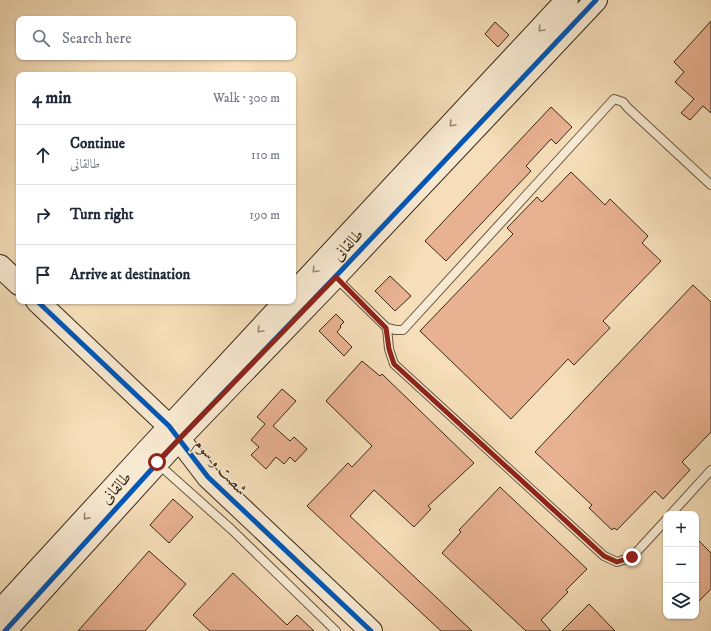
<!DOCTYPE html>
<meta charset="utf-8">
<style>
:root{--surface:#fff;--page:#f2f2f3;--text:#1f2937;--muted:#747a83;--line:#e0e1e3}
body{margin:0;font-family:"IM FELL DW Pica",Amiri,serif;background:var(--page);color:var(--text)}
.controls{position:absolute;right:12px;bottom:12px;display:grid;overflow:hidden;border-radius:8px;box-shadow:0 1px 3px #0004}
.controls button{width:36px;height:36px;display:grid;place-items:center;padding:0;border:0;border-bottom:1px solid var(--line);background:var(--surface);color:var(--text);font:20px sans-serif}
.stop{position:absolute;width:12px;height:12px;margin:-9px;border:3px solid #8f2418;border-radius:50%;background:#fff}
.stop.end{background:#8f2418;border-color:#fff;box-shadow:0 1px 4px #0008}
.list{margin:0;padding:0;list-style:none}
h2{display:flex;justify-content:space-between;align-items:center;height:52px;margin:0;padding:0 16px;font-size:17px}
h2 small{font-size:13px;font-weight:400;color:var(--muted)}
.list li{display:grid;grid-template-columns:26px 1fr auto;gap:12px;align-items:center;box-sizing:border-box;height:60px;padding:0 16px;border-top:1px solid var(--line)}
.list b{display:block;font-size:15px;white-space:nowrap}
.list p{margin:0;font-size:13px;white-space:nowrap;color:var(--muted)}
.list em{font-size:13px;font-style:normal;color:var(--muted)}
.icon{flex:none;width:22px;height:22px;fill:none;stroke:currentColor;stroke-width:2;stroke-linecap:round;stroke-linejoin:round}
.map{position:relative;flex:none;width:711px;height:631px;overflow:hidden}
.search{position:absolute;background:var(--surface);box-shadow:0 1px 3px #0004;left:16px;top:16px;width:280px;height:44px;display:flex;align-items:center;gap:10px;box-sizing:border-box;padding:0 14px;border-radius:8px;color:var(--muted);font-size:15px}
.panel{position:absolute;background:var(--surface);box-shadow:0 1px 3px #0004;left:16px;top:72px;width:280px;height:232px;border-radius:8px}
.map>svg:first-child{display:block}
.building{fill:#e8b191;stroke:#372817}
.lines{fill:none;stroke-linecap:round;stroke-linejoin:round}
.lane-casing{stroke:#665640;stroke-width:10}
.secondary-casing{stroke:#372817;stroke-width:24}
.lane{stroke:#f8ead2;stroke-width:8}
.secondary{stroke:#f8ead2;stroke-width:22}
.cycleway-casing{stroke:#f8ead2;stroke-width:8}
.cycleway{stroke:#0057b8;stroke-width:5}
.oneway{stroke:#988974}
.route{stroke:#8f2418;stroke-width:5}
.labels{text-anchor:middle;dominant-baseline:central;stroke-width:3;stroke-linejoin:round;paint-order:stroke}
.street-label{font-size:16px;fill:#372817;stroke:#f8ead2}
</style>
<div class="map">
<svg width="711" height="631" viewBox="0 0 711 631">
<rect width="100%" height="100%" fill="#f5deb9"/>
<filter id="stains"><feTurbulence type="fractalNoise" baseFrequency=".005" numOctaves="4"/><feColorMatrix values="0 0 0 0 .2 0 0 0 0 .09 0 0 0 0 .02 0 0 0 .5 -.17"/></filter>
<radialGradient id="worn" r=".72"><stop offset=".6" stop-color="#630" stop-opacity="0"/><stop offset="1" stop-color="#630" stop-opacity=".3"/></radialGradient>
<path class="building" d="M 711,21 L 711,113 L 703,106 L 690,120 L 681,113 L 694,99 L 675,82 L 684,72 L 674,62 Z
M 495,22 L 509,35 L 498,47 L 485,34 Z
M 551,107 L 572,127 L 556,144 L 551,139 L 526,166 L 531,171 L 446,261 L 425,241 Z
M 571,172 L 605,205 L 610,199 L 648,236 L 642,243 L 661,261 L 603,321 L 610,328 L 574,365 L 568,359 L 511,419 L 420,331 L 513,234 L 507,228 L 537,197 L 542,202 Z
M 390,276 L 411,296 L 395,311 L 375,291 Z
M 693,285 L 711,302 L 711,432 L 682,462 L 690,470 L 663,499 L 655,491 L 617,530 L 614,528 L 612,530 L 589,508 L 592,505 L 535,452 Z
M 336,314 L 344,322 L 340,326 L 341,327 L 337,332 L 352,347 L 344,356 L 319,331 Z
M 362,361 L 380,376 L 382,374 L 474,463 L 428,506 L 431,509 L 414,527 L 374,490 L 350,516 L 472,631 L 441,631 L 307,506 L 348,463 L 352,467 L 372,446 L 326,401 Z
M 282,389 L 296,401 L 273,426 L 290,441 L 294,437 L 307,449 L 295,462 L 290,457 L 284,464 L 276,457 L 266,469 L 251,455 L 259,447 L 251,440 L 265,424 L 257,417 Z
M 500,487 L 587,569 L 566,590 L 568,592 L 541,620 L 551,631 L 526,631 L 442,553 L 461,532 L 459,530 Z
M 173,499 L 193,517 L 169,543 L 150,525 Z
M 696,538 L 711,553 L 711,589 L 696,604 Z
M 149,551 L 186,584 L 145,631 L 78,631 Z
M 233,573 L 287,625 L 297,615 L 314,631 L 210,631 L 193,615 Z
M 589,604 L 615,631 L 562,631 Z"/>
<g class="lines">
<g class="lane-casing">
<path id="lane" d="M 336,278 L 387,328 L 396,330 L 403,330 L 614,99 L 623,102 L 628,108 L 711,185
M 387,328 L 389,349 L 394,364 L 604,556 L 617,562 L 632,557 L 666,520
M 157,463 L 231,529 L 336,631
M 671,514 L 711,470"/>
</g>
<g class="secondary-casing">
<path id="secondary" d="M 0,266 L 19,284
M 293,294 L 567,0
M 37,301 L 169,426 L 208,477 L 371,631
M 0,611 L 145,453 L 286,301
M 5,631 L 179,439 L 335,277 L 596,0"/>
</g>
<use href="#lane" class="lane"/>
<use href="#secondary" class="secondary"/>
<g class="cycleway-casing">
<path id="cycleway" d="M 37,301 L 169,426 L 208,477 L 371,631
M 5,631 L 179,439 L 335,277 L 596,0"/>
</g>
<use href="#cycleway" class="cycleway"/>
</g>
<defs><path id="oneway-chevron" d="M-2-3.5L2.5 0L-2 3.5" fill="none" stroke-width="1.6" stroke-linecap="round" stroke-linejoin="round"/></defs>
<g class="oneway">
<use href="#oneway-chevron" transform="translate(541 29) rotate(133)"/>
<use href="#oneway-chevron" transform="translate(452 124) rotate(133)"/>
<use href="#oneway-chevron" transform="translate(315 270) rotate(133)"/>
<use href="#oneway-chevron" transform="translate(260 330) rotate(133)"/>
<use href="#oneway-chevron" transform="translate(86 517) rotate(132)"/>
</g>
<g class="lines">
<path class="route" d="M 157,462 L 336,277 L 386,328 L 389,349 L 394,364 L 604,556 L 617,562 L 632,557"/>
</g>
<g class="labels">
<g class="street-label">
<text transform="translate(348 245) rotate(-47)">طالقانی</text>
<text transform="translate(221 467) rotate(48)">شصت و سوم</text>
<text transform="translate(116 488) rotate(-48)">طالقانی</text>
</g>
</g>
<rect width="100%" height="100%" filter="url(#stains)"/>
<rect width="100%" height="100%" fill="url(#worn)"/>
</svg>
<div class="controls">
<button>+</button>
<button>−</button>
<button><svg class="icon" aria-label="layers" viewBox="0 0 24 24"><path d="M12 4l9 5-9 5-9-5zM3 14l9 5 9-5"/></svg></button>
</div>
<div class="stop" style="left:157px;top:462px"></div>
<div class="stop end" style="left:632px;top:557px"></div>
<div class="search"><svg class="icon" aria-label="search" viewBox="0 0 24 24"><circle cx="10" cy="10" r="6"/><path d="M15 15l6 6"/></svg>Search here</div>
<section class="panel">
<h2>4 min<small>Walk · 300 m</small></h2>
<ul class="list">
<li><svg class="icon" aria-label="ahead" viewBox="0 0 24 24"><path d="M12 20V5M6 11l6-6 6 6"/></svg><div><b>Continue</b><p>طالقانی</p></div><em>110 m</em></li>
<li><svg class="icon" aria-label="right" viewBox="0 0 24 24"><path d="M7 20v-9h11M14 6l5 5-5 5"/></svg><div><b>Turn right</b></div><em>190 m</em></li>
<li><svg class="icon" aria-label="arrive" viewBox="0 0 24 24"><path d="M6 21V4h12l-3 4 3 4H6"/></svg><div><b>Arrive at destination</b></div></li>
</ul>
</section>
</div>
